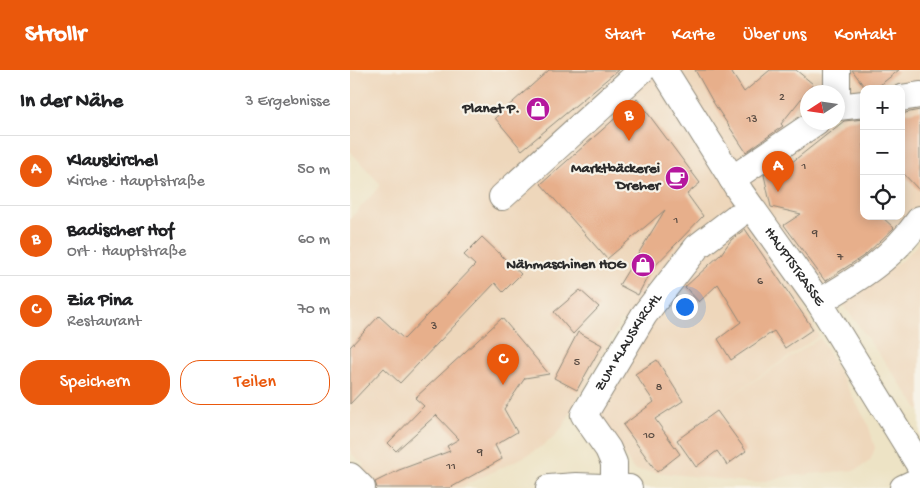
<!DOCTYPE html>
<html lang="de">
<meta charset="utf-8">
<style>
:root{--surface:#fff;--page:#f2f2f2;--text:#202124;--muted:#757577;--line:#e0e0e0;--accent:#ea580c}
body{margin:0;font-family:"Gochi Hand",sans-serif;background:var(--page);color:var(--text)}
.controls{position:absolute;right:15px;top:15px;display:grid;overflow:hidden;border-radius:10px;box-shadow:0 2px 12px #0003}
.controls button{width:45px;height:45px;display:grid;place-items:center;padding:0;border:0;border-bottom:1px solid var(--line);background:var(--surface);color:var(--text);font:25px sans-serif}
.compass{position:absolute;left:450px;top:15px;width:45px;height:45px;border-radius:50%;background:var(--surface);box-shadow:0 2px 12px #0003;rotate:258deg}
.you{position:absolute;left:334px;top:236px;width:18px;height:18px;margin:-12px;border:4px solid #fff;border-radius:50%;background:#1a73e8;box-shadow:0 0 0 8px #1a73e833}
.badge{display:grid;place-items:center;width:32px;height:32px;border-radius:50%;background:var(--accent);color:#fff;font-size:16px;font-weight:700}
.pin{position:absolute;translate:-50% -41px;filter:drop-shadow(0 1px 2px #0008)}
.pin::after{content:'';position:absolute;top:26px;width:18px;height:15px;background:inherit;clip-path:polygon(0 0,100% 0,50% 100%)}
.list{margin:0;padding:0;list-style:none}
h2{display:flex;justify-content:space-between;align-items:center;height:65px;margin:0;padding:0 20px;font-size:21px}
h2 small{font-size:16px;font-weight:400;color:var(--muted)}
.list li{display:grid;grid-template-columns:32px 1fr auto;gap:15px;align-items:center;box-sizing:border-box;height:70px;padding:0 20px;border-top:1px solid var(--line)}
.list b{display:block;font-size:19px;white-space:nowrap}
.list p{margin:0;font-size:16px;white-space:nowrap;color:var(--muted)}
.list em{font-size:16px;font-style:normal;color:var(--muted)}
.actions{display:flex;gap:10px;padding:15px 20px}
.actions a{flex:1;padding:11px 0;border:1px solid var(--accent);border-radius:20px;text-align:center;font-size:18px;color:var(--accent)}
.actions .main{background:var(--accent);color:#fff}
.icon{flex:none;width:28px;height:28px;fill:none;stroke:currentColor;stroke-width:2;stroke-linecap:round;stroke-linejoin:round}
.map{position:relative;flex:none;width:570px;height:418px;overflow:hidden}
header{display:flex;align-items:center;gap:30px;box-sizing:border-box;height:70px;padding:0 25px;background:var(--accent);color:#fff}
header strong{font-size:24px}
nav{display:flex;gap:28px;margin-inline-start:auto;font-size:18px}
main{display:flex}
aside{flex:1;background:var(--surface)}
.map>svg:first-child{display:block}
.built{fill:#eed7bb;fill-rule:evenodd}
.building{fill:#e7af8b}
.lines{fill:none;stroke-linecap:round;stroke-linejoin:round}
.minor-casing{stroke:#8c8778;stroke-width:28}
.minor{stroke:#fff;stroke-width:26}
.labels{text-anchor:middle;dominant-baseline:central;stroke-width:4.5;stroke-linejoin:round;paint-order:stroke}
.number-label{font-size:12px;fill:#5a4c43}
.poi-label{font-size:15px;font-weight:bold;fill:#2b2b2b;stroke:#f7f3e8;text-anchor:end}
.street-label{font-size:15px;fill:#2b2b2b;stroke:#f7f3e8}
</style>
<header>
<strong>Strollr</strong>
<nav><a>Start</a><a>Karte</a><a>Über uns</a><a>Kontakt</a></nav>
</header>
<main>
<aside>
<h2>In der Nähe<small>3 Ergebnisse</small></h2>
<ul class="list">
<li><span class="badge">A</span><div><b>Klauskirchel</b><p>Kirche · Hauptstraße</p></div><em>50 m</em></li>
<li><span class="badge">B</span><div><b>Badischer Hof</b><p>Ort · Hauptstraße</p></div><em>60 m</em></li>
<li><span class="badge">C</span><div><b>Zia Pina</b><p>Restaurant</p></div><em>70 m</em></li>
</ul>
<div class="actions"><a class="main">Speichern</a><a>Teilen</a></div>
</aside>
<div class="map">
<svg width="570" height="418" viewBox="0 0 570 418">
<rect width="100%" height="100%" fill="#f7f3e8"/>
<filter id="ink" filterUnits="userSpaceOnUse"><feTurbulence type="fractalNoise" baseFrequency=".02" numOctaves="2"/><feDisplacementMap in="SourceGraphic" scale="10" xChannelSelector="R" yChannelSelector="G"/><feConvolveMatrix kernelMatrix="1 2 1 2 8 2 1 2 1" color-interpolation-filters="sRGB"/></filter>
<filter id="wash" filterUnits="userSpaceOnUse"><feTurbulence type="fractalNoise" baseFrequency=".0096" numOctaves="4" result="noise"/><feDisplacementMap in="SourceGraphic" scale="20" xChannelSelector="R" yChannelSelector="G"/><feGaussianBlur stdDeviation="1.12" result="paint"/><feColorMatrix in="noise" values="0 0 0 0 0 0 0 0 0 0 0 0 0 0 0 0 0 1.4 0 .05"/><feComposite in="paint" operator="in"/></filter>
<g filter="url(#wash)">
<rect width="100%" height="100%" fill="#ede3c5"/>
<path class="built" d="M 0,0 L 570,0 L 570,157 L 453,236 L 469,266 L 366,336 L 470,268 L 518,354 L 525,378 L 520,391 L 506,400 L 438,406 L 407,413 L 284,400 L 246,341 L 290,262 L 271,250 L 230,326 L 223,322 L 229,326 L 214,355 L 202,369 L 180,384 L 109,418 L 0,418 L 0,409 L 14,395 L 0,382 L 0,149 L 31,115 L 0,81 ZM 514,19 L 551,19 L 551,146 L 514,146 ZM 458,22 L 488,22 L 488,52 L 458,52 Z
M 570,172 L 570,341 L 490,230 L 552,190 Z"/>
<g id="blocks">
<path class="building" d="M 199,0 L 268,0 L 172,80 L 145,48 Z
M 345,0 L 380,0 L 394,22 L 420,0 L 446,0 L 463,14 L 431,54 L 433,56 L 396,82 L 363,32 Z
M 502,0 L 549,0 L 525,19 L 516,19 Z
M 287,29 L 350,113 L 337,124 L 353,146 L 301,200 L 288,225 L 269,215 L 315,140 L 257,189 L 191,114 Z
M 570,40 L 570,121 L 551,101 L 551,51 L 555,43 Z
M 514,49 L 514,146 L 531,146 L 544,158 L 515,185 L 475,211 L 434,155 L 451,144 L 421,137 L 414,105 L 424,99 L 427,104 L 494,51 Z
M 395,159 L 463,259 L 435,278 L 424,261 L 381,290 L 368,269 L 391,252 L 368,214 L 349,232 L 335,217 L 371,184 L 381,170 Z
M 132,167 L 171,204 L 153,222 L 145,213 L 50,313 L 34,298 L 0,334 L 0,277 L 29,246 L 54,269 L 125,195 L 114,185 Z
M 230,220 L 249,237 L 223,264 L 204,242 Z
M 152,248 L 199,304 L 175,308 L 154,339 L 167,362 L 145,375 L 152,389 L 100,418 L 27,418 L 25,412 L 49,400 L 100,381 L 97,376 L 109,369 L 86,345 L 46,381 L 38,373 L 74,336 L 65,328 Z
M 228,262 L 252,275 L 227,320 L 204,308 Z
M 307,290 L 333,331 L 305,349 L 330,384 L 307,402 L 273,355 L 304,332 L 285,304 Z
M 367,341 L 396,381 L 377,395 L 367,381 L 346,397 L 327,370 Z"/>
</g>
</g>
<g filter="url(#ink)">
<use href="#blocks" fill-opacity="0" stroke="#8c8778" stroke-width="1"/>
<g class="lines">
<g class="minor-casing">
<g id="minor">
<path id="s1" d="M 314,0 L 391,123 L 469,232 L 570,396"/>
<path d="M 487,0 L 487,22"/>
<path d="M 551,28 L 570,25"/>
<path d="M 488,37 L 514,34"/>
<path d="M 382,109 L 466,52"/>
<path d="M 152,127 L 292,0"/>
<path d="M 469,232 C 508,209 543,188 570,149"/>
<path d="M 0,406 L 12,418"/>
<path id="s2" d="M 264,416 L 264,393 L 258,379 L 234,345 L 294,245 L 347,177 L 386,147"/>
<path d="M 199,418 L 226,416 L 279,418"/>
<path d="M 553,418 L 570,410"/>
</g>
</g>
<use href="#minor" class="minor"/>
</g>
</g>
<defs>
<g id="shop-disc" transform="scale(1.25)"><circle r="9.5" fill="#b5179e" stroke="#f7f3e8"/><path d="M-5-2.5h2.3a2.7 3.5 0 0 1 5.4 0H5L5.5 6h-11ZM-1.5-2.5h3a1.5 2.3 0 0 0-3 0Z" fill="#fff"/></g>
<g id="cafe-disc" transform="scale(1.25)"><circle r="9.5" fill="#b5179e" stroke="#f7f3e8"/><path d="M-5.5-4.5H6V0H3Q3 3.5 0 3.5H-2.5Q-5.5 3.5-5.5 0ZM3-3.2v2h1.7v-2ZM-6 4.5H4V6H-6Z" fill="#fff"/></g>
</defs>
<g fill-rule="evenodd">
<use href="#shop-disc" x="188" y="39"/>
<use href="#cafe-disc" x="327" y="108"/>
<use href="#shop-disc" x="293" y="195"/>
</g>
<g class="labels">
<g class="number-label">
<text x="432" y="28">2</text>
<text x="402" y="50">13</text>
<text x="454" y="97">1</text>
<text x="326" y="151">1</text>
<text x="465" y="164">9</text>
<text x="490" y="188">7</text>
<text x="410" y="212">6</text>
<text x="84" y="257">3</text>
<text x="227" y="293">5</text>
<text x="309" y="318">8</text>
<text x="299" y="366">10</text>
<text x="130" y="383">9</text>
<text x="101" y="397">11</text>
</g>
<g class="poi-label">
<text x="170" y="39">Planet P.</text>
<text x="310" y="99">Marktbäckerei<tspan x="310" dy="17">Dreher</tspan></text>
<text x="276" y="195">Nähmaschinen HOG</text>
</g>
<g class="street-label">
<text stroke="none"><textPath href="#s1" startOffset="236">HAUPTSTRASSE</textPath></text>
<text stroke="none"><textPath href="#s2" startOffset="165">ZUM KLAUSKIRCHL</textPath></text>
</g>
</g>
</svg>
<div class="controls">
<button>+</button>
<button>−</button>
<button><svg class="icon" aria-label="locate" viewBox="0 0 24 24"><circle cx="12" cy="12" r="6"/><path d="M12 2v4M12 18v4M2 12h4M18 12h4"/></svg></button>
</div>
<svg class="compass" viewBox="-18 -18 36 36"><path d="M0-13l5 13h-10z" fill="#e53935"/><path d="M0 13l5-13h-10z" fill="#757577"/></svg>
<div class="you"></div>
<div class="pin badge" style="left:428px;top:122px">A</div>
<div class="pin badge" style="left:279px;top:71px">B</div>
<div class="pin badge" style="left:153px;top:315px">C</div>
</div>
</main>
